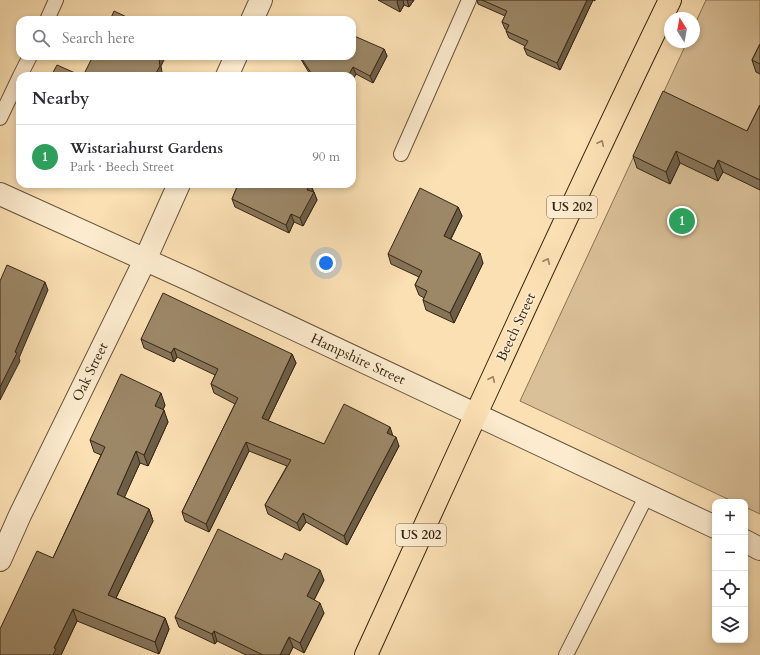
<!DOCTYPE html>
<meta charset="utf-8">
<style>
:root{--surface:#fff;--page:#f2f2f3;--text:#2b2b33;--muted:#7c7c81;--line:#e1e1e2;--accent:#2563eb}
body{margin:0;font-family:Cardo,serif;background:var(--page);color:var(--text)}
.controls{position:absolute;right:12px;bottom:12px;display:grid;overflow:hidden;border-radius:8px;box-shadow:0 2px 6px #0003}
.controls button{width:36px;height:36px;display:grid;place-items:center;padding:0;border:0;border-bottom:1px solid var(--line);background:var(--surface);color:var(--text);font:20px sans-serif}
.compass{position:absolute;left:664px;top:12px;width:36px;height:36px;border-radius:50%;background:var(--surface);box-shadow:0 2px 6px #0003;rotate:349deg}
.you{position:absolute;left:326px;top:263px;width:14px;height:14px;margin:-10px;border:3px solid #fff;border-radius:50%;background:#1a73e8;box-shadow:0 0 0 6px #1a73e833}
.badge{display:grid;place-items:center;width:26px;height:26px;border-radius:50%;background:var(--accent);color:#fff;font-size:13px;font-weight:700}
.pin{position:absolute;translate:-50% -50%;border:2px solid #fff;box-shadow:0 1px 4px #0006}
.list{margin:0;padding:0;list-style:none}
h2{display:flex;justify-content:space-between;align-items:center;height:52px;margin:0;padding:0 16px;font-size:17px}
h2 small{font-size:13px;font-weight:400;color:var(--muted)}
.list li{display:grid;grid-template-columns:26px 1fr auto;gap:12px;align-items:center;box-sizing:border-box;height:64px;padding:0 16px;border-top:1px solid var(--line)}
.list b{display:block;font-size:15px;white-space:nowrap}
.list p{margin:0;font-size:13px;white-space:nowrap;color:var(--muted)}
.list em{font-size:13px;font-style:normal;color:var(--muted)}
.icon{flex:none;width:22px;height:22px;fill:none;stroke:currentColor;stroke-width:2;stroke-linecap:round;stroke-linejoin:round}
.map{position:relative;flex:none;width:760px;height:655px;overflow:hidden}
.search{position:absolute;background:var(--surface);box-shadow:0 2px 6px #0003;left:16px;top:16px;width:340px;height:44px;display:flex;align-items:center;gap:10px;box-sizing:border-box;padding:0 14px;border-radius:12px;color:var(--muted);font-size:15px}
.panel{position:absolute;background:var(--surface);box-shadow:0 2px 6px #0003;left:16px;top:72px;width:340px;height:116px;border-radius:12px}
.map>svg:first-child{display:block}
.green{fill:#dac098;stroke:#887356}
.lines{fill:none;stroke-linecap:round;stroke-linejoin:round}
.service-casing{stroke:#67543c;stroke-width:16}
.minor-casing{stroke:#67543c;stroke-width:24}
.tertiary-casing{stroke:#67543c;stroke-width:24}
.primary-casing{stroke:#362614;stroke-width:24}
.service{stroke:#fcebce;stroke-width:14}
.minor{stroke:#fcebce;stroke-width:22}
.tertiary{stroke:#fcebce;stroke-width:22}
.primary{stroke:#fbe0b3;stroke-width:22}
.wall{fill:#867459;stroke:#362614}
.shaded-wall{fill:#6d5e48;stroke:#362614}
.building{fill:#9c8767;stroke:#362614}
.oneway{stroke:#988364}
.labels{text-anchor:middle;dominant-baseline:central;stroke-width:3;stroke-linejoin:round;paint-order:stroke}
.shield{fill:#fcebce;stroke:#71614c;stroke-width:1}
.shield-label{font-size:13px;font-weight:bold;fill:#362614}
.street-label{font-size:14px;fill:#362614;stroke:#fcebce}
</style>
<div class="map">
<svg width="760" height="655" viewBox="0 0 760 655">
<rect width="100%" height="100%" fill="#fbe0b3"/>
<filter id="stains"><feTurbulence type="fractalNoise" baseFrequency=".005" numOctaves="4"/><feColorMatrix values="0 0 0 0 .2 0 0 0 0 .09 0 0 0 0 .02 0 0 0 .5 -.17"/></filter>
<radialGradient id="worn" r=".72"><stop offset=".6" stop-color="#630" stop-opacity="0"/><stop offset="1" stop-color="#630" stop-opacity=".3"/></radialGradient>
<path class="green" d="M 706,0 L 760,0 L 760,514 L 745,507 L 745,502 L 734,502 L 520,401 L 687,42 L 694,42 L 694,26 Z"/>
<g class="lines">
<g class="service-casing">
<path id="service" d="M 47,20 L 56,0
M 20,76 L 30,56
M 0,118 L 20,76
M 401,154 L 469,0
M 566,655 L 647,495"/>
</g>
<g class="minor-casing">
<path id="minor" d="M 252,20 L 261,0
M 227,76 L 236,56
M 0,560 L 20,515 L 145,260 L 179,184"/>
</g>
<g class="tertiary-casing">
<path id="tertiary" d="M 0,194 L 190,280 L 715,527
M 745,541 L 760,549"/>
</g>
<g class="primary-casing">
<path id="primary" d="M 366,655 C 466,436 565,217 670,0"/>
</g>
<use href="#service" class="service"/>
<use href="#minor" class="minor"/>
<use href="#tertiary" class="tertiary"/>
<use href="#primary" class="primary"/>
</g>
<path class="wall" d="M 378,0 L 414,0 L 409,7 L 404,5 L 400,12 Z
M 477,0 L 595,0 L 595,1 L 593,0 L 560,70 L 527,55 L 524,48 L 525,46 L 509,38 L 506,31 L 507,30 L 505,29 L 502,22 L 505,16 L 478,4 Z
M 760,44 L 760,74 L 756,72 L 752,60 Z
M 384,49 L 387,56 L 373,83 L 356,74 L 352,81 L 352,76 L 311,76 L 299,56 L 352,56 Z
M 760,105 L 760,190 L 723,172 L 718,181 L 680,163 L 670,184 L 637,168 L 633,156 L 747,131 Z
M 236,184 L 312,184 L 311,185 L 317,200 L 303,226 L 294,222 L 289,233 L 235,207 L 232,199 L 237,187 Z
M 458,207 L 462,216 L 451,239 L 483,263 L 454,323 L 426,310 L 423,300 L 424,298 L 419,295 L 415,285 L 419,277 L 391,264 L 388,254 Z
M 141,339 L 292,354 L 296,363 L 268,421 L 324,444 L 393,436 L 399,446 L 347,545 L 306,522 L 300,531 L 268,514 L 265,505 L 287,466 L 249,451 L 209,532 L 185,521 L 182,512 L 235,404 L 214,393 L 211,384 L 215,375 L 177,357 L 174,362 L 144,348 Z
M 165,405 L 163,410 L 168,422 L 148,466 L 140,463 L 124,497 L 149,509 L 153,521 L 116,598 L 165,618 L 169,629 L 159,654 L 77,621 L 61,655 L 0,655 L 53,558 L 101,455 L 94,452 L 90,440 Z
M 324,580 L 314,600 L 324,613 L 304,653 L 293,647 L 289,655 L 246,655 L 217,641 L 215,644 L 179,627 L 175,617 Z"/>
<path class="shaded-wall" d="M 398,0 L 403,0 L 404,5 L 400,12 L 397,2 Z
M 407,0 L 414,0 L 409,7 Z
M 587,0 L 593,0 L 560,70 L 557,63 Z
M 384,49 L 387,56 L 373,83 L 370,76 Z
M 160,56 L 166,56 L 161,66 L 162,72 L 161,76 L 156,76 L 155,75 L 159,59 Z
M 353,67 L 356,74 L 352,81 L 352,76 L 348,76 Z
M 676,151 L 680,163 L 670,184 L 666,172 Z
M 718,160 L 723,172 L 718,181 L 714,169 Z
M 307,184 L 312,184 L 311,185 L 313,191 L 312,195 L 314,192 L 317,200 L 303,226 L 300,218 L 307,190 Z
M 458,207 L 462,216 L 447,246 L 444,236 Z
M 291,214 L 294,222 L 289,233 L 286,225 Z
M 480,253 L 483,263 L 454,323 L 450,313 Z
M 45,282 L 48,290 L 19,358 L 20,361 L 0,400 L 0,387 Z
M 174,348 L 177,357 L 174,362 L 171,353 Z
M 292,354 L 296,363 L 265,427 L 262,418 Z
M 161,393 L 165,405 L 159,418 L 155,406 Z
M 164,410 L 168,422 L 148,466 L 144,455 Z
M 390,427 L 393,436 L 387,433 Z
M 396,437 L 399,446 L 347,545 L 344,536 Z
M 246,442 L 249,451 L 209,532 L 206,524 Z
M 136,451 L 140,463 L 121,505 L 117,494 Z
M 149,509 L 153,521 L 112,606 L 108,595 Z
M 303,513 L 306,522 L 300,531 L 297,523 Z
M 320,570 L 324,580 L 311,606 L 307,596 Z
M 320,603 L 324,613 L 304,653 L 300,643 Z
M 73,609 L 77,621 L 61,655 L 53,655 L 54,648 Z
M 165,618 L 169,629 L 159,654 L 155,642 Z
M 214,631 L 217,641 L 215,644 L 212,634 Z
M 289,637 L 293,647 L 289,655 L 280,655 Z"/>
<path class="building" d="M 482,0 L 587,0 L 557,63 L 524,48 L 528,41 L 506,31 L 509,25 L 502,22 L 507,11 Z
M 114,11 L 133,20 L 110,20 Z
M 352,35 L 384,49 L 370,76 L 353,67 L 348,76 L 313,76 L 300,56 L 352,56 Z
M 760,44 L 760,64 L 752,60 Z
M 93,56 L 160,56 L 159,59 L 160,66 L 155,75 L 152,76 L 83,76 Z
M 57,65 L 82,76 L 51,76 Z
M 663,91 L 747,131 L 760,105 L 760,180 L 718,160 L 714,169 L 676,151 L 666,172 L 633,156 Z
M 236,184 L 310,184 L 307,190 L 314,192 L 300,218 L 291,214 L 286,225 L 232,199 L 237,187 Z
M 420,188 L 458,207 L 444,236 L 480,253 L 450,313 L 423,300 L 427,291 L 415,285 L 422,271 L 388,254 Z
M 7,265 L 45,282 L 15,352 L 17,353 L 0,387 L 0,281 Z
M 163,293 L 292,354 L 262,418 L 324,444 L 344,404 L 390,427 L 387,433 L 396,437 L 344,536 L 303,513 L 297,523 L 265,505 L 291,460 L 246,442 L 206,524 L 182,512 L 238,398 L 211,384 L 218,369 L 174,348 L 171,353 L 141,339 Z
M 121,374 L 161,393 L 155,406 L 164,410 L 144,455 L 136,451 L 117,494 L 149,509 L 108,595 L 165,618 L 155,642 L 73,609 L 54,648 L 56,649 L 53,655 L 0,655 L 0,629 L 37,551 L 53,558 L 105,447 L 90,440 Z
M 218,529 L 282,560 L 285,553 L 320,570 L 307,596 L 320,603 L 300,643 L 289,637 L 280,655 L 263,655 L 214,631 L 212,634 L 175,617 Z"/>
<defs><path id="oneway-chevron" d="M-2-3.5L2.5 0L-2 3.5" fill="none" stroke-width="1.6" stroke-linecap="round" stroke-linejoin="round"/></defs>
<g class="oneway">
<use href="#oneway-chevron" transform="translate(601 143) rotate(-65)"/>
<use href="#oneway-chevron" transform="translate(547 261) rotate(-65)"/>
<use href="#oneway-chevron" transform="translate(492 379) rotate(-65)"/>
</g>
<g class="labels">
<g class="shield">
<rect x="547" y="196" width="50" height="22" rx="3"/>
<rect x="396" y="524" width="50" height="22" rx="3"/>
</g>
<g class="shield-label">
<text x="572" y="207">US 202</text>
<text x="421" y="535">US 202</text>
</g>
<g class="street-label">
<text transform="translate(516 327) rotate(-65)">Beech Street</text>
<text transform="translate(358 359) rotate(25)">Hampshire Street</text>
<text transform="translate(90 372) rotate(-64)">Oak Street</text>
</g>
</g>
<rect width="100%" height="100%" filter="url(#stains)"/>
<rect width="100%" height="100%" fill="url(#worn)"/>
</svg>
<div class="controls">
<button>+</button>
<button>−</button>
<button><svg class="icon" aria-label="locate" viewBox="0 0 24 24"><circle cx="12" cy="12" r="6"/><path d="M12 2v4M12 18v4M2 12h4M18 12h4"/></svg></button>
<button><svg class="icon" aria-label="layers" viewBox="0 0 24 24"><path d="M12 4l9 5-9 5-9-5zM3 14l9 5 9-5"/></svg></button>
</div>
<svg class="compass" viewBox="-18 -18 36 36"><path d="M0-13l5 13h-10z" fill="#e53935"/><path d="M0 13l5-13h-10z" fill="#7c7c81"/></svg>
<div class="you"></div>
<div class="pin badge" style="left:682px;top:221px;background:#2e9e5b">1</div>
<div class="search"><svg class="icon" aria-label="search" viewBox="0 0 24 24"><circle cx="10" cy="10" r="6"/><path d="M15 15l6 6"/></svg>Search here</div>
<section class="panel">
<h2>Nearby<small></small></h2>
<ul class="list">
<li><span class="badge" style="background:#2e9e5b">1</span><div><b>Wistariahurst Gardens</b><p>Park · Beech Street</p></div><em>90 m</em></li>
</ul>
</section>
</div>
